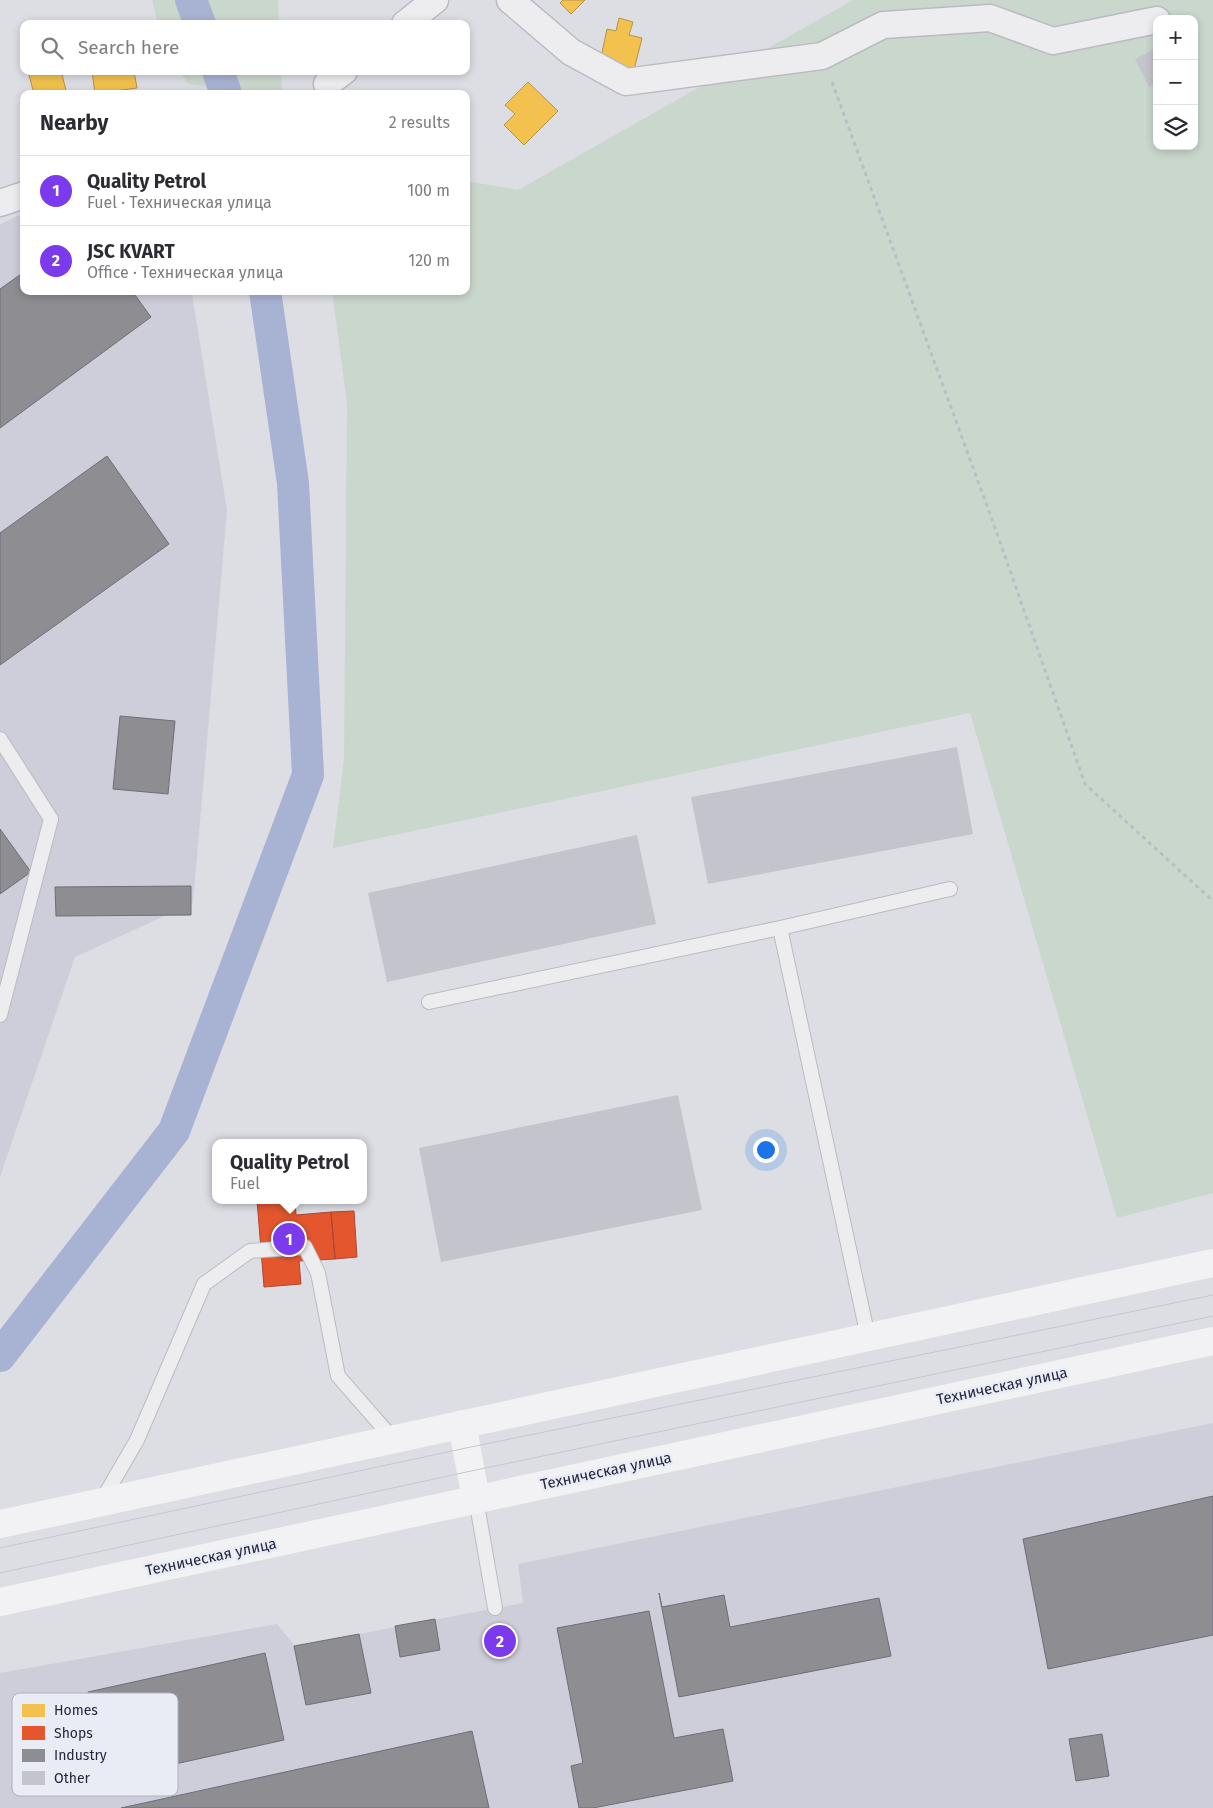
<!DOCTYPE html>
<meta charset="utf-8">
<style>
:root{--surface:#fff;--page:#f7f7f7;--text:#2b2b33;--muted:#7c7c81;--line:#e1e1e2;--accent:#7c3aed}
body{margin:0;font-family:"Fira Sans",sans-serif;background:var(--page);color:var(--text)}
.controls{position:absolute;right:15px;top:15px;display:grid;overflow:hidden;border-radius:10px;box-shadow:0 2px 8px #0003}
.controls button{width:45px;height:45px;display:grid;place-items:center;padding:0;border:0;border-bottom:1px solid var(--line);background:var(--surface);color:var(--text);font:25px sans-serif}
.you{position:absolute;left:765px;top:1149px;width:18px;height:18px;margin:-12px;border:4px solid #fff;border-radius:50%;background:#1a73e8;box-shadow:0 0 0 8px #1a73e833}
.badge{display:grid;place-items:center;width:32px;height:32px;border-radius:50%;background:var(--accent);color:#fff;font-size:16px;font-weight:700}
.pin{position:absolute;translate:-50% -50%;border:2px solid #fff;box-shadow:0 1px 5px #0006}
.popup{position:absolute;left:212px;top:1139px;width:155px;height:65px;box-sizing:border-box;display:grid;place-content:center;border-radius:10px;background:var(--surface);filter:drop-shadow(0 1px 4px #0005);font-size:16px;white-space:nowrap;color:var(--muted)}
.popup b{font-size:19px;color:var(--text)}
.popup::after{content:'';position:absolute;left:50%;top:100%;margin-left:-10px;border:10px solid transparent;border-top-color:var(--surface)}
.list{margin:0;padding:0;list-style:none}
h2{display:flex;justify-content:space-between;align-items:center;height:65px;margin:0;padding:0 20px;font-size:21px}
h2 small{font-size:16px;font-weight:400;color:var(--muted)}
.list li{display:grid;grid-template-columns:32px 1fr auto;gap:15px;align-items:center;box-sizing:border-box;height:70px;padding:0 20px;border-top:1px solid var(--line)}
.list b{display:block;font-size:19px;white-space:nowrap}
.list p{margin:0;font-size:16px;white-space:nowrap;color:var(--muted)}
.list em{font-size:16px;font-style:normal;color:var(--muted)}
.icon{flex:none;width:28px;height:28px;fill:none;stroke:currentColor;stroke-width:2;stroke-linecap:round;stroke-linejoin:round}
.map{position:relative;flex:none;width:1213px;height:1808px;overflow:hidden}
.search{position:absolute;background:var(--surface);box-shadow:0 2px 8px #0003;left:20px;top:20px;width:450px;height:55px;display:flex;align-items:center;gap:12px;box-sizing:border-box;padding:0 18px;border-radius:10px;color:var(--muted);font-size:19px}
.panel{position:absolute;background:var(--surface);box-shadow:0 2px 8px #0003;left:20px;top:90px;width:450px;height:205px;border-radius:10px}
.map>svg:first-child{display:block}
.built{fill:#cdceda}
.green{fill:#cad7cd;fill-rule:evenodd}
.homes{fill:#f2c14e;stroke:#b49249}
.shops{fill:#e4572e;stroke:#aa4833}
.industry{fill:#8d8d92;stroke:#6d6e79}
.lines{fill:none;stroke-linecap:round;stroke-linejoin:round}
.canal{stroke:#a8b2d3;stroke-width:32}
.building{fill:#c4c5cc}
.lane-casing{stroke:#babbc1;stroke-width:16}
.street-casing{stroke:#babbc1;stroke-width:29}
.path{stroke:#bcbdc4;stroke-width:3;stroke-dasharray:4 4;stroke-linecap:butt}
.lane{stroke:#ededf0;stroke-width:14}
.street{stroke:#ededf0;stroke-width:26}
.secondary{stroke:#f2f2f4;stroke-width:28}
.tram{stroke:#c6c6cb;stroke-width:1}
.labels{text-anchor:middle;dominant-baseline:central;stroke-width:5;stroke-linejoin:round;paint-order:stroke}
.street-label{font-size:15px;fill:#23263e;stroke:#eaecf5}
.key{fill:#eaecf5;stroke:#aeb1be;stroke-width:1}
.key-label{font-size:14px;fill:#23263e}
</style>
<div class="map">
<svg width="1213" height="1808" viewBox="0 0 1213 1808">
<rect width="100%" height="100%" fill="#dddee4"/>
<path class="built" d="M 24,213 L 24,291 L 190,291 L 192,294 L 227,510 L 193,903 L 75,957 L 0,1177 L 0,224 Z
M 1213,1423 L 1213,1808 L 0,1808 L 0,1673 L 277,1624 L 295,1646 L 523,1603 L 518,1564 Z"/>
<path class="green" d="M 152,0 L 278,0 L 279,24 L 158,24 Z
M 853,0 L 1213,0 L 1213,1193 L 1117,1218 L 970,713 L 333,848 L 344,759 L 347,404 L 332,291 L 466,291 L 466,181 L 518,190 ZM 1157,19 L 1194,19 L 1194,146 L 1157,146 Z
M 180,71 L 281,71 L 282,91 L 225,89 L 188,84 Z"/>
<path class="homes" d="M 563,0 L 585,0 L 571,14 L 560,3 Z
M 619,18 L 633,22 L 629,35 L 642,38 L 634,70 L 600,62 L 607,29 L 616,31 Z
M 28,71 L 61,71 L 67,94 L 34,94 Z
M 92,71 L 134,71 L 137,88 L 95,94 Z
M 528,82 L 558,111 L 524,145 L 504,125 L 515,114 L 505,105 Z"/>
<path class="shops" d="M 257,1200 L 295,1200 L 296,1215 L 331,1212 L 335,1259 L 299,1261 L 301,1284 L 264,1287 Z
M 354,1211 L 357,1257 L 335,1259 L 331,1212 Z"/>
<path class="industry" d="M 24,272 L 24,291 L 132,291 L 151,317 L 0,428 L 0,289 Z
M 107,456 L 169,544 L 0,665 L 0,533 Z
M 120,716 L 175,721 L 168,794 L 113,789 Z
M 0,829 L 31,872 L 0,894 Z
M 191,886 L 191,915 L 56,916 L 55,887 Z
M 1213,1496 L 1213,1635 L 1048,1669 L 1023,1539 Z
M 659,1593 L 662,1607 L 724,1595 L 730,1627 L 879,1598 L 891,1656 L 679,1697 Z
M 649,1611 L 674,1738 L 723,1729 L 733,1781 L 593,1808 L 579,1808 L 571,1766 L 583,1763 L 557,1628 Z
M 435,1619 L 440,1650 L 400,1657 L 395,1626 Z
M 359,1634 L 371,1693 L 306,1705 L 294,1646 Z
M 265,1653 L 284,1740 L 107,1779 L 88,1692 Z
M 472,1731 L 489,1808 L 121,1808 Z
M 1102,1734 L 1109,1776 L 1076,1781 L 1069,1739 Z"/>
<g class="lines">
<path class="canal" d="M 191,0 L 200,24
M 218,71 L 226,94
M 0,1356 L 174,1131 L 308,775 L 293,483 L 265,291"/>
</g>
<path class="building" d="M 1157,48 L 1157,83 L 1149,87 L 1135,59 Z
M 957,747 L 973,834 L 708,884 L 691,797 Z
M 637,835 L 656,924 L 387,982 L 368,893 Z
M 678,1095 L 702,1210 L 441,1262 L 419,1148 Z"/>
<g class="lines">
<g class="lane-casing">
<path id="lane" d="M 0,739 L 51,819 L 0,1015
M 780,928 L 868,1337
M 429,1002 L 780,928 L 950,889
M 476,1499 L 495,1608
M 101,1502 L 137,1440 L 204,1284 L 250,1251 L 305,1247 L 318,1273 L 338,1376 L 393,1439"/>
</g>
<g class="street-casing">
<path id="street" d="M 510,0 L 571,52 L 626,82 L 822,56 L 883,25 L 990,18 L 1053,41 L 1157,20
M 405,24 L 435,0
M 327,84 L 344,71
M 0,203 L 24,195"/>
</g>
<path class="path" d="M 832,82 L 994,525 L 1085,784 L 1213,901"/>
<use href="#lane" class="lane"/>
<use href="#street" class="street"/>
<path class="secondary" d="M 462,1424 L 476,1499
M 0,1524 L 1213,1263
M 0,1602 L 1213,1341"/>
<path class="tram" d="M 0,1548 L 466,1448 L 1213,1295
M 0,1573 L 471,1471 L 1213,1316"/>
</g>
<g class="labels">
<g class="street-label">
<text transform="translate(1002 1386) rotate(-12)">Техническая улица</text>
<text transform="translate(606 1471) rotate(-12)">Техническая улица</text>
<text transform="translate(211 1557) rotate(-12)">Техническая улица</text>
</g>
</g>
<rect x="12" y="1693" width="166" height="103" rx="8" class="key"/>
<rect x="22" y="1704" width="23" height="13" fill="#f2c14e"/>
<rect x="22" y="1726" width="23" height="14" fill="#e4572e"/>
<rect x="22" y="1749" width="23" height="13" fill="#8d8d92"/>
<rect x="22" y="1771" width="23" height="14" fill="#c4c5cc"/>
<g class="key-label">
<text x="54" y="1715">Homes</text>
<text x="54" y="1738">Shops</text>
<text x="54" y="1760">Industry</text>
<text x="54" y="1783">Other</text>
</g>
</svg>
<div class="controls">
<button>+</button>
<button>−</button>
<button><svg class="icon" aria-label="layers" viewBox="0 0 24 24"><path d="M12 4l9 5-9 5-9-5zM3 14l9 5 9-5"/></svg></button>
</div>
<div class="you"></div>
<div class="pin badge" style="left:289px;top:1239px">1</div>
<div class="popup"><b>Quality Petrol</b>Fuel</div>
<div class="pin badge" style="left:500px;top:1641px">2</div>
<div class="search"><svg class="icon" aria-label="search" viewBox="0 0 24 24"><circle cx="10" cy="10" r="6"/><path d="M15 15l6 6"/></svg>Search here</div>
<section class="panel">
<h2>Nearby<small>2 results</small></h2>
<ul class="list">
<li><span class="badge">1</span><div><b>Quality Petrol</b><p>Fuel · Техническая улица</p></div><em>100 m</em></li>
<li><span class="badge">2</span><div><b>JSC KVART</b><p>Office · Техническая улица</p></div><em>120 m</em></li>
</ul>
</section>
</div>
